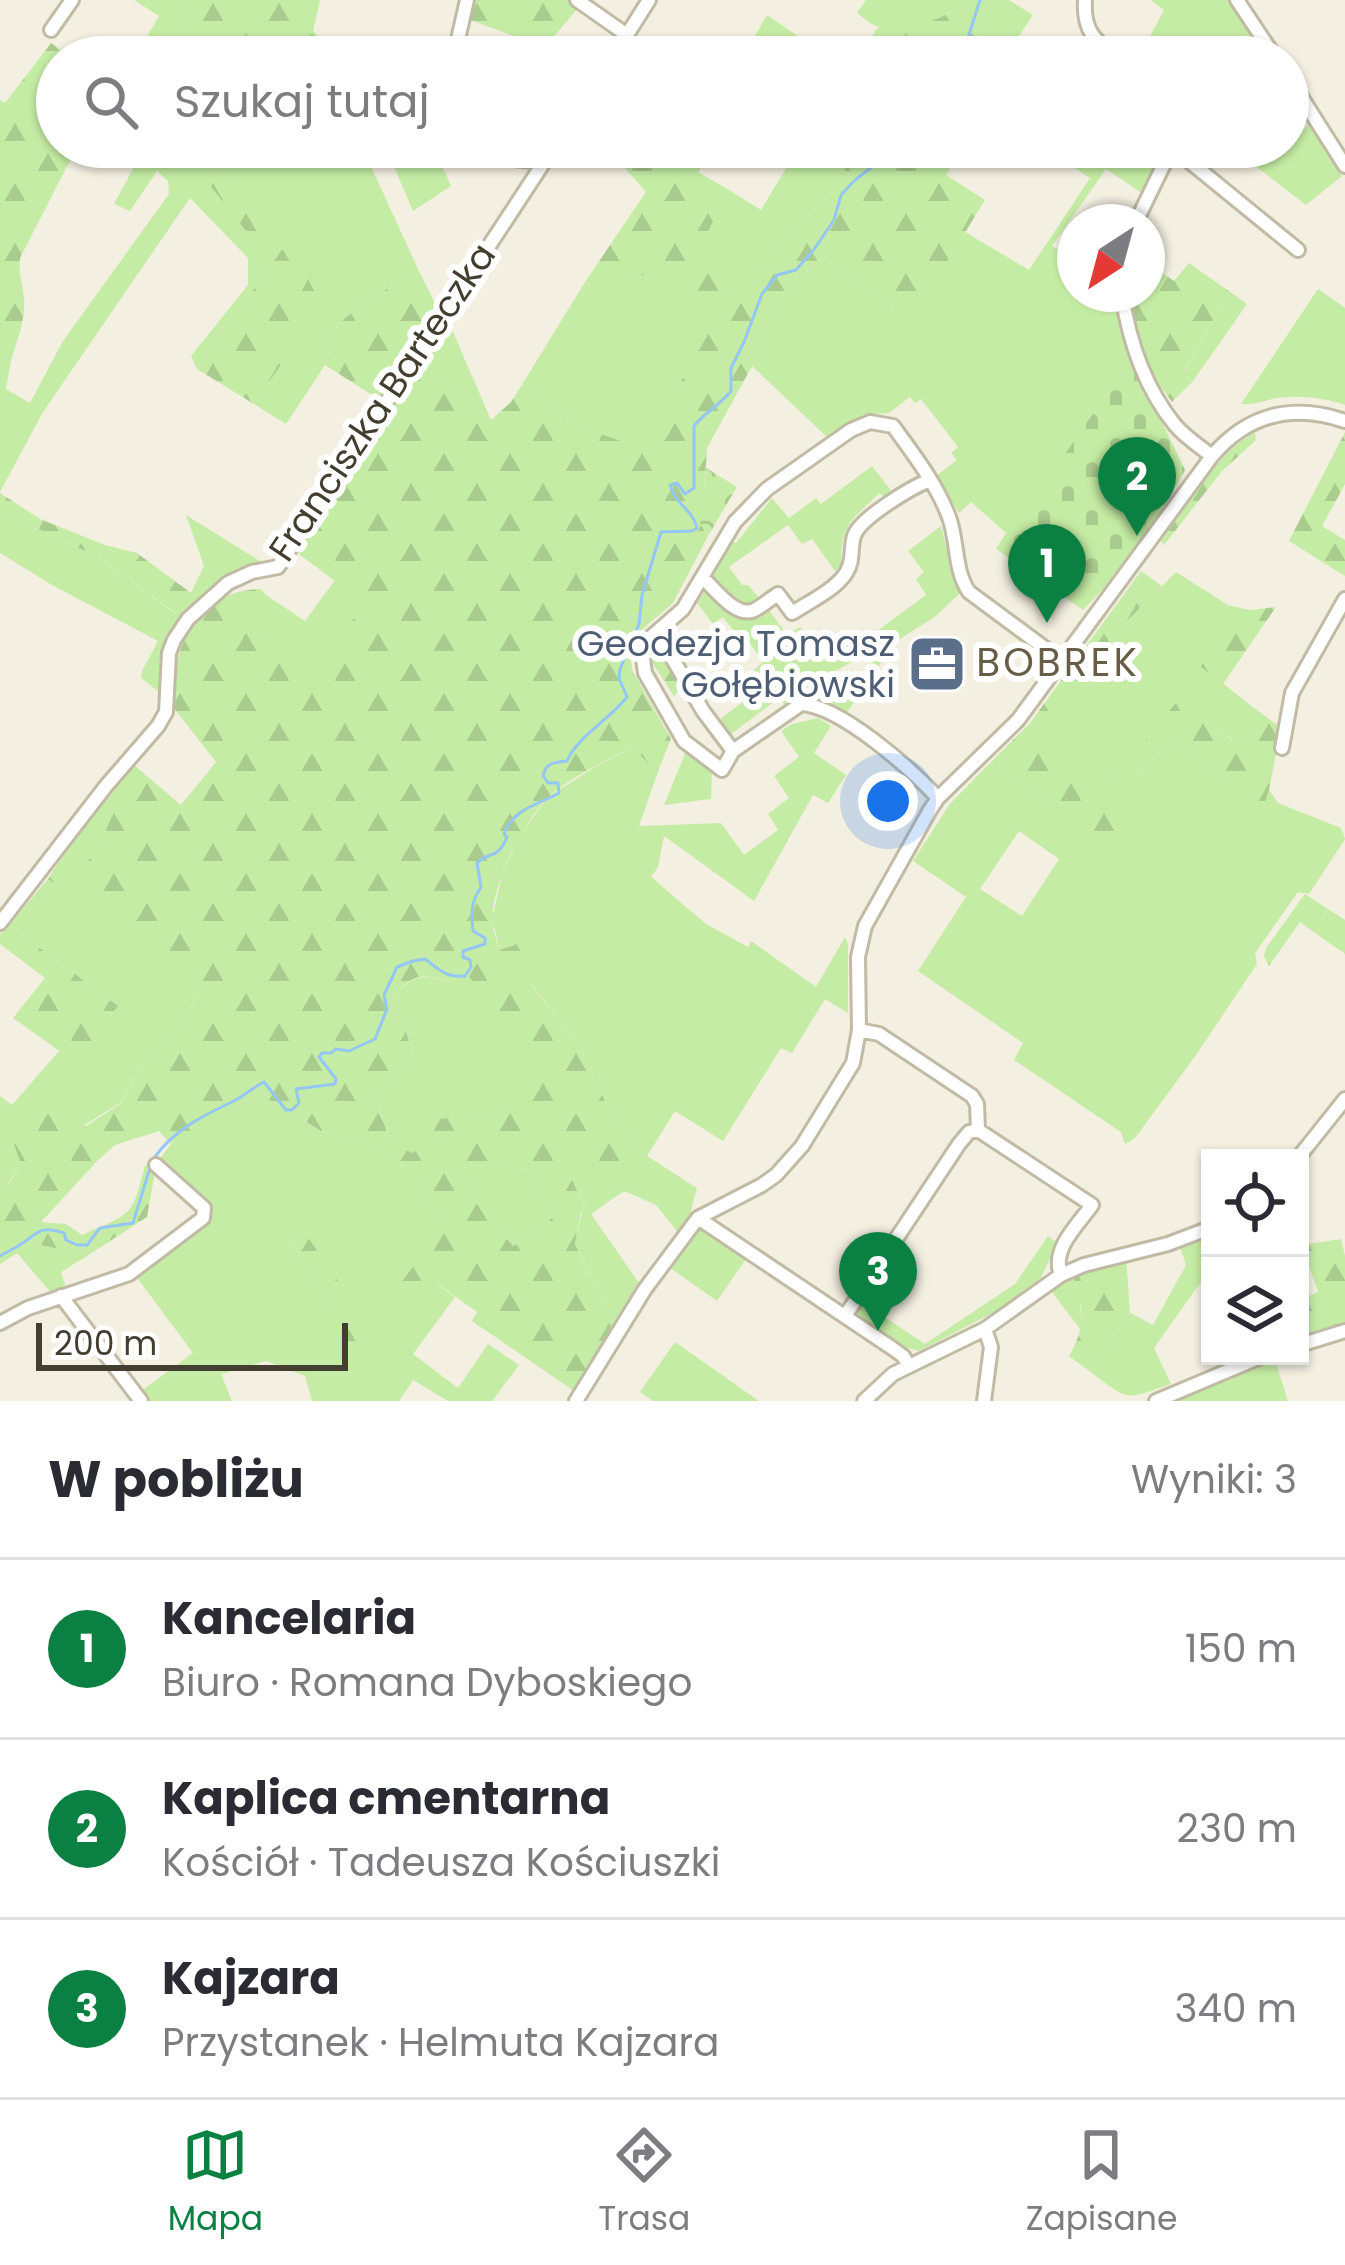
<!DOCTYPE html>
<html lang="pl">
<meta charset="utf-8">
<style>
:root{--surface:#fff;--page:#f2f2f3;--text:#2b2b33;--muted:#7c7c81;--line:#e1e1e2;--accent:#0b8043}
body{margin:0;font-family:Poppins,sans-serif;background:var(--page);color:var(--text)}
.controls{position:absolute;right:36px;bottom:36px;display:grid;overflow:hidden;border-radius:0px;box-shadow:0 3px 9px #0004}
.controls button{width:108px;height:108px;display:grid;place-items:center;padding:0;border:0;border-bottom:3px solid var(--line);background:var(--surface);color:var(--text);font:60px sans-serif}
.compass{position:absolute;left:1057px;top:204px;width:108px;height:108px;border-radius:50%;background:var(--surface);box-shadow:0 3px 9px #0004;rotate:216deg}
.scale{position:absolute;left:36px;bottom:30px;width:312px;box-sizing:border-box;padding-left:12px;border:6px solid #443e31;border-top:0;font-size:33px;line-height:42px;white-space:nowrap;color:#443e31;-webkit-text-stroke:9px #fff;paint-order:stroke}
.you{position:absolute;left:888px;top:801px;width:42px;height:42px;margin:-30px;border:9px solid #fff;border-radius:50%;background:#1a73e8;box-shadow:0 0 0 18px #1a73e833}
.badge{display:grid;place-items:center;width:78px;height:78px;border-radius:50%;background:var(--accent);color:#fff;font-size:39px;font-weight:700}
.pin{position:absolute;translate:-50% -99px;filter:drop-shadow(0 3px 6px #0008)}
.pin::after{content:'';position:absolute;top:63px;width:42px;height:36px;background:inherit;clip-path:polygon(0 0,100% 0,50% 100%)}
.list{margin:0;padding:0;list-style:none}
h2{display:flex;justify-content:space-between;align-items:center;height:156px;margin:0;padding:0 48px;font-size:51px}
h2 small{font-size:39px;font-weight:400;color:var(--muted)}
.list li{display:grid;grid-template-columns:78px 1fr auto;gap:36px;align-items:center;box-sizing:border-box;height:180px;padding:0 48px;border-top:3px solid var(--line)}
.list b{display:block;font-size:45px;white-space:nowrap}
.list p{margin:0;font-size:39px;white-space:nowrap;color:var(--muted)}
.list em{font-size:39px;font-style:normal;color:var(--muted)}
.icon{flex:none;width:66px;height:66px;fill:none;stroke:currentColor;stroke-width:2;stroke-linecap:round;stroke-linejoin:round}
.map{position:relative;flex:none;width:1345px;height:1401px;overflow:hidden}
.search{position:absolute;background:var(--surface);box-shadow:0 3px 9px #0004;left:36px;right:36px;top:36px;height:132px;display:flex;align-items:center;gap:30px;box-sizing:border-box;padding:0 42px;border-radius:66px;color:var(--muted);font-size:45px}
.sheet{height:696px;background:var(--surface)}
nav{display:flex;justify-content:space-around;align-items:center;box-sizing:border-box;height:168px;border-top:3px solid var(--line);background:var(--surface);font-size:33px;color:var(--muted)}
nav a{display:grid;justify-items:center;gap:6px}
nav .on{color:var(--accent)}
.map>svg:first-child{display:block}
.green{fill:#c5eca4;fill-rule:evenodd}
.forest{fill:url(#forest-firs);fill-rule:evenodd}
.cemetery{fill:url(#cemetery-stones)}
.park{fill:url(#park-crowns)}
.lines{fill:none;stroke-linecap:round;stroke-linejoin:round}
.stream{stroke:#94c6f8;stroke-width:3}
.minor-casing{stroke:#c1bba5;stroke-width:18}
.minor{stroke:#fff;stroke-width:12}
.labels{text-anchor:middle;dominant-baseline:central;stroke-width:12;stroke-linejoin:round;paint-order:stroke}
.street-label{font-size:36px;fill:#443e31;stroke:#fff}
.service-label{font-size:36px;fill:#4e5e75;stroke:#fff;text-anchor:end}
.neighbourhood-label{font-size:39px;letter-spacing:3px;fill:#685e47;stroke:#fff}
</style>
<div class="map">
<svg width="1345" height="1401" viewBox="0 0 1345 1401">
<defs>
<pattern id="forest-firs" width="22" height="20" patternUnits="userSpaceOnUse" patternTransform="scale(3)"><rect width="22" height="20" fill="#c5eca4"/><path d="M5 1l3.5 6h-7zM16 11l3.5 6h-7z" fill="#aacb8e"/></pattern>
<pattern id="cemetery-stones" width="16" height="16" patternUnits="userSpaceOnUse" patternTransform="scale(3)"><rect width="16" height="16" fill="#c5eca4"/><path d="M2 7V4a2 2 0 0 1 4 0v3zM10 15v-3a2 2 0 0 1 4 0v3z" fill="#aacb8e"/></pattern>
<pattern id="park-crowns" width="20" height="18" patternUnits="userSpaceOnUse" patternTransform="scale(3)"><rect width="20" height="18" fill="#c5eca4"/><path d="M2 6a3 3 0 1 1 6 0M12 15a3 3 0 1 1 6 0" fill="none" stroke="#aacb8e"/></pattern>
</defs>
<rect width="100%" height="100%" fill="#f3efe1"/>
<path class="green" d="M 134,0 L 184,0 L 187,4 L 182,39 L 176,57 L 135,57 L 159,16 Z
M 866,0 L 969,0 C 945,17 904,41 874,25 C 867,22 863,17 857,13 Z
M 1003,0 L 1009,0 L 1033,15 L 1005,57 L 967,57 L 975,56 L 984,23 Z
M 1151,0 L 1228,0 L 1252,35 L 1237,57 L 1139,57 L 1164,10 Z
M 767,15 L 811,45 L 805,57 L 743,57 Z
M 639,36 L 678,57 L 626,57 Z
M 1309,123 L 1342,176 L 1306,205 L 1231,147 L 1288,147 L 1288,142 L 1292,144 Z
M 145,147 L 160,147 L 161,150 L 193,163 L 257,245 L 267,239 L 224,179 L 210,147 L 362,147 L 419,271 L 363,303 L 337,325 L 325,365 L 286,424 L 254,404 L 321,305 L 281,251 L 197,369 L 191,356 L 248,285 L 248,258 L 190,198 L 43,412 L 0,492 L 0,360 L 11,361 L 6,389 L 30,403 L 63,341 L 169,194 L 168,181 L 157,171 L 130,211 L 114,204 Z
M 433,147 L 451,186 L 413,211 L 386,148 Z
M 799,147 L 860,147 L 827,197 L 733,295 L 693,259 L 729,190 L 761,210 Z
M 1043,147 L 1160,147 L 1160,157 L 1142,193 L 1106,169 L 1052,246 L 1075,260 L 1075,294 L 1115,294 L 1123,332 L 1135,366 L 1126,366 L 1060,581 L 1071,567 L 1103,589 L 1083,610 L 996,549 L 1006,533 L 971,502 L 959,513 L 936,476 L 957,460 L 951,453 L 958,447 L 921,399 L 915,403 L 910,397 L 889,413 L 863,415 L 828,438 L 752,366 L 774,304 L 822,257 L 895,307 L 916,311 L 965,232 L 1029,270 L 1090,178 Z
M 636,272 L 719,317 L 683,378 L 633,446 L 580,427 L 523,383 L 585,282 L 611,299 Z
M 1318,289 L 1345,308 L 1345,405 C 1322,397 1296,395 1272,399 C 1261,402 1253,405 1241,404 Z
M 1230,292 L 1247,304 L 1193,381 L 1183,372 Z
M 446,316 L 491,420 L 419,364 Z
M 872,466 L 892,492 L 885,498 L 880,493 C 850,521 841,524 841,567 L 835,571 L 812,539 L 802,544 L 788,525 L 729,567 L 742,585 L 748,585 L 760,599 L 748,608 L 740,607 L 713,579 L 712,574 L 729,541 L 736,543 L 772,498 L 789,518 L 816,498 L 821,504 Z
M 0,511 L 98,557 L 176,614 L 191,593 L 204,566 L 186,515 L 271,568 L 221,590 L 168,641 L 158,691 L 141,678 L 142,671 L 158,641 L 52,585 L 0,553 Z
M 941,526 L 956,586 L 961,592 L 936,616 L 892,644 L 878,668 L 865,654 L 836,671 L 857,698 L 847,712 C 820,698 814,690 785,705 L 779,698 L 730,735 L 719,720 L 762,687 L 753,671 L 763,662 L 745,636 L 739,638 L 723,617 L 713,624 L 697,603 L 707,588 L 732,614 L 749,618 L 767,607 L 787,635 L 800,627 L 823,658 L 854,635 L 862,642 L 926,595 L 916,579 L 924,572 L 908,551 Z
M 1176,572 L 1228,605 L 1193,660 L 1254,708 L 1234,741 L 1178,701 L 1119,774 L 1102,783 L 1132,780 L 1174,739 L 1260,813 L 1269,790 L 1278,803 L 1341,828 L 1345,839 L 1309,894 L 1298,892 L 1255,953 L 1257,964 L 1196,1055 L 1135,1138 L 1125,1144 L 1121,1132 L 1014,1060 L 1023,1043 L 918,971 L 966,897 L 913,861 L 949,805 L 992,761 L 1039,797 L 1068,806 L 1108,852 L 1108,805 L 1039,746 L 1104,662 L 1123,625 ZM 1019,831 L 1059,859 L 1022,916 L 980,889 Z
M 335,580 L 365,603 L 321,669 L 269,637 L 245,633 L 231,619 L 266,595 L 305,621 Z
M 818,718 L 831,726 L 814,753 L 846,775 L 828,803 L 813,795 L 754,901 L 664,836 L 658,867 L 651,877 L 706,924 L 748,947 L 751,941 L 816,987 L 845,937 L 848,945 L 848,1013 L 825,999 L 792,1053 L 781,1048 L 723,1141 L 675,1111 L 647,1156 L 697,1188 L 688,1222 L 677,1231 L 656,1205 L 624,1191 L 591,1214 L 639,1283 L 614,1322 L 575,1243 L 582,1212 L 586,1207 L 554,1145 L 642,1152 L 606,1103 L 578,1043 L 531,984 L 500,951 L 492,919 L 502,875 L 520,835 L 548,797 L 593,768 L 633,747 L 650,766 L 660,766 L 639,826 L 721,823 L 744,855 L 778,830 L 768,814 L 789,798 L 774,776 L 799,757 L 781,731 L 792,724 Z
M 687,749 L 712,769 L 711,799 L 664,805 Z
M 99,808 L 110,820 L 101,843 L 82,871 L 60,860 Z
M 48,879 L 197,989 L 189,1016 L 172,1036 L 150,1054 L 120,1103 L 21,1164 L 9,1182 L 0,1187 L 0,1096 L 12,1105 L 59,1051 L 75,1061 L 118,1006 L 9,925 Z
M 1328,909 L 1345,920 L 1345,954 L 1318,935 L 1321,921 Z
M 466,973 L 528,1048 L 535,1086 L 503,1110 L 435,1120 L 432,1145 L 412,1154 L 389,1141 L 380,1108 L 383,1086 L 406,1070 L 413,1051 L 393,997 C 415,973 421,974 451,982 Z
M 256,1098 L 271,1101 L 279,1116 L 297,1116 L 321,1131 L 383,1149 L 423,1184 L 441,1229 L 437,1284 L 455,1297 L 413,1354 L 458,1388 L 488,1344 L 519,1365 L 492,1401 L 448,1401 L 413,1380 L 399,1401 L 312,1401 L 305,1376 L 266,1361 L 221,1374 L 232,1401 L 147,1401 L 140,1392 L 193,1353 L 135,1275 L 209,1211 L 157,1162 L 171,1144 L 194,1134 L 194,1117 ZM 286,1232 L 371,1329 L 350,1354 L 334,1311 Z
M 491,1163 L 534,1172 L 552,1217 L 546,1225 L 513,1246 L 478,1205 L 462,1168 Z
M 701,1228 L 746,1259 L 717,1301 L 666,1265 L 691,1233 Z
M 1210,1231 L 1210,1269 L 1154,1348 L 1171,1384 C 1123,1401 1130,1401 1089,1371 L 1130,1313 L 1153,1325 L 1186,1265 L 1179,1244 Z
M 1048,1236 L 1057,1243 L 1040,1280 L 1004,1307 L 919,1351 L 897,1345 L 860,1320 L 858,1313 L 862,1302 L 925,1344 L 1015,1284 Z
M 33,1243 L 87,1256 L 61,1272 L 67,1291 L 53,1295 L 17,1253 Z
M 1073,1276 L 1079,1293 L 1083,1333 L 1052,1292 Z
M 675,1342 L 759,1401 L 653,1401 L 640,1392 Z
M 1274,1357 L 1288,1401 L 1166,1401 L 1202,1383 Z"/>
<path class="forest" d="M 184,0 L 320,0 L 313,31 L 324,42 L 323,57 L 176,57 L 182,39 L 187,4 Z
M 472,0 L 568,0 L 578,8 L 545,47 L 467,19 Z
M 969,0 L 1003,0 L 984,23 L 975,56 L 860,57 L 877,28 C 917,29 937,23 969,0 Z
M 51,43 L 71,57 L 57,57 L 57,147 L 77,147 L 20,258 C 18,273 23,285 24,300 C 26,320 16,342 11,361 L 0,360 L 0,100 L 5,103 Z
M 160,147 L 210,147 L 224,179 L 268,240 L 257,245 L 193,164 L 160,150 Z
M 627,147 L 688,147 L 705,157 L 698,172 L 729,190 L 694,259 L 733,295 L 827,197 L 860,147 L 964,147 L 946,175 L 985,200 L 916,312 L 895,307 L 822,257 L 774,304 L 752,366 L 707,448 L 704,494 L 694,514 L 708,536 L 673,603 L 638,633 L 630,650 L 632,670 L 671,739 L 660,766 L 650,766 L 633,747 C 605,761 575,775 551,795 C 525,817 489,889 493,923 C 493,932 497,941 500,950 L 531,939 L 546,947 L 531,985 L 578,1043 L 606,1103 L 642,1152 L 628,1171 L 555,1146 L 586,1208 L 581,1212 L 575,1244 L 614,1322 L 574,1391 L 472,1321 L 477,1312 L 438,1284 L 400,1318 L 392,1295 L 441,1229 L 423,1184 L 383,1149 L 321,1131 L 297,1116 L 279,1116 L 270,1101 L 256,1098 L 195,1117 L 194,1134 L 171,1144 L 159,1131 L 115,1145 L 98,1160 L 41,1222 L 66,1224 L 82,1235 C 95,1228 117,1222 127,1212 C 137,1203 141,1179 145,1165 L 155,1172 L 147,1217 L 87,1256 L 33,1243 L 0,1264 L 0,1187 L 10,1182 L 21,1164 L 14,1144 L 49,1101 L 86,1126 L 120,1104 L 150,1054 L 172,1036 L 189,1016 L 197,990 L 48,879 L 60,860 L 82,870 L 101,843 L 110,820 L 99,808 L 134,765 L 181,805 L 216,762 L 170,703 C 175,646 194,591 261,589 L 266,595 L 232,620 L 245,633 L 269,637 L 321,668 L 364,603 L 295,551 L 419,364 L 491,420 L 511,402 L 523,383 L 580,427 L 633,445 L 683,378 L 718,317 L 636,272 L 611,300 L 585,282 L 646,192 L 619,161 ZM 466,973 L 527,1048 L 535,1085 L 503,1110 L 434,1120 L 432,1144 L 412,1153 L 389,1141 L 380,1108 L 383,1086 L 406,1070 L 413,1051 L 393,997 C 415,972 421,974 451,982 ZM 491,1163 L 534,1172 L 552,1217 L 546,1225 L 513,1246 L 478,1205 L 462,1168 Z
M 309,233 L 327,257 L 308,279 L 322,305 L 254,404 L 197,369 L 281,251 Z
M 1147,262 L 1174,281 L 1189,263 L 1230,292 L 1183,371 L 1193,381 L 1172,402 L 1145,365 L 1128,294 L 1147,294 Z
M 419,271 L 438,309 L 380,400 L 325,365 L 337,325 L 363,303 Z
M 1345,432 L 1345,484 L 1322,526 L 1345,540 L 1345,576 L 1289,541 Z
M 1255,433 L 1256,440 L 1222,471 L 1164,545 L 1161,541 C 1185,509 1218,450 1255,433 Z
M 0,493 L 40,519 L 105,545 L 137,553 L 191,593 L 177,614 L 98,557 L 0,511 Z
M 1141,571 L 1162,586 L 1123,625 L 1104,662 L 1040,746 L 1108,805 L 1122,833 L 1107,853 L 1068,806 L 1039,797 L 992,761 L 1030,723 Z
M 1228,605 L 1249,610 L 1276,607 L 1223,684 L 1192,660 Z
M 661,646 L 682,687 L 674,696 L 649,658 Z
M 1178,700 L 1233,741 L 1254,708 L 1281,728 L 1269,790 L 1261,814 L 1174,739 L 1132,780 L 1108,792 L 1102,783 L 1119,774 Z
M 1305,894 L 1328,909 L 1321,921 L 1318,935 L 1300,922 L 1269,966 L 1264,956 L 1266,948 Z
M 9,925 L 118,1006 L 75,1062 L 13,1018 L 45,978 L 0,944 L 0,934 Z
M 285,1230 L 305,1233 L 371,1329 L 364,1363 L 350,1354 L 334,1311 Z
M 1341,1239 L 1345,1256 L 1345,1324 L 1300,1338 L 1300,1300 L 1318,1292 L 1302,1245 Z
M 1126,1256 L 1130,1313 L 1089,1371 L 1069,1356 C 1086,1327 1084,1308 1073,1276 L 1087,1268 Z"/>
<path class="cemetery" d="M 1126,366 L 1135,366 L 1185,470 L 1161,511 L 1103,589 L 1072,567 L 1060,581 L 1005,541 Z"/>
<path class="park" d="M 706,468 L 737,487 L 708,536 L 694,514 L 704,494 Z"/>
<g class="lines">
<path class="stream" d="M 929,57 L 955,54 L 966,44 L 980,0
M 154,1158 C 174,1130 202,1116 232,1102 C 243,1097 252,1088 264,1082 L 286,1110 L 292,1110 L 299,1103 L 296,1089 L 335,1084 L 336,1079 L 319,1057 L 322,1053 L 331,1053 L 336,1049 L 349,1051 L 375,1039 L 387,1009 L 384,995 L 397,967 L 413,961 L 425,959 C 439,970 447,978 465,976 L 471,967 L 470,960 L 463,957 L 463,951 L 485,944 L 485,938 L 473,931 C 471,912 471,902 481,887 L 477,863 C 490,850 497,861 507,837 L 504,834 C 513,809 537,805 559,793 L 558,783 L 548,783 L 543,776 C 545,763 555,762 567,761 C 577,737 609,720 627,697 L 619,678 L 620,669 L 639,624 L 642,595 L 661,532 L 692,531 L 697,528 C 693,510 674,503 670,485 L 677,483 L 685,494 L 694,488 L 694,426 C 705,412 719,406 731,391 L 731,368 L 744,342 L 762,294 L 777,275 L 796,270 L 815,248 L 834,220 L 841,195 L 854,181 L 874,165 L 879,147
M 0,1256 C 6,1252 12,1250 18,1246 C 38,1235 37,1224 64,1233 L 66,1240 L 77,1245 L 87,1245 L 100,1228 L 133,1223 L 150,1168"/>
<g class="minor-casing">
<path id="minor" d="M 577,0 L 627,35
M 1085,0 C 1083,31 1094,40 1118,57
M 1237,0 L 1275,57
M 51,30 L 72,0
M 454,57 L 467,0
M 613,57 L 649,0
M 1288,76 L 1345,166
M 500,147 L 503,155 L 514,159 L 543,162
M 1168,148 L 1179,153 L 1298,250
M 1136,222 L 1166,160 L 1167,147
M 1122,294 C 1129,341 1145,388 1175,425 C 1185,437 1199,446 1212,456
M 702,577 C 714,588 734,616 752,611 C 760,608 770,599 778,594 L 792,613 C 809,602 835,590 846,573 C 854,561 850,549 854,536 C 860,518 912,487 930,480
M 657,632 L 703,711 L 733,751
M 1282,748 L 1292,693 L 1345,599
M 938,798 C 911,769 841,706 801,704 L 733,751 L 722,770 L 684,741 L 645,673 L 642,651 L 651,637 L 683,609 L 735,522 L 767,489 L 851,430 L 870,422 L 893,426 C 914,455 936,483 949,517 C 958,542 954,570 969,592 L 1061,660
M 0,923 L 106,786 L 158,726 L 166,712 L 169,653 L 174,640 L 188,619 L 228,583 L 252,572 L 278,567 L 554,147
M 859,1030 L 879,1034 L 972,1096 L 977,1104 L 978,1130 L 1092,1205 C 1077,1226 1051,1249 1061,1275
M 1298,1158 L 1345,1099
M 698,1218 L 892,1348 L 903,1356 L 909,1366
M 61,1296 L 141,1401
M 845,1316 L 959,1144 L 969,1132 L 978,1130
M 0,1323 L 28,1308 L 129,1274 L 203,1218 L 204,1208 L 156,1165
M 1300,1345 L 1345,1331
M 576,1401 L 645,1289 L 698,1218 L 762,1185 L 776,1175 L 802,1146 L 853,1063 L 859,1030 L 858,957 L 865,926 L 930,810 L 938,798 L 1018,720 L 1212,456 C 1248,414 1293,403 1345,421
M 864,1401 L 893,1374 L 985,1329 L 1061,1275 L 1084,1265 L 1168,1244 L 1210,1228
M 984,1401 L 991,1347 L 985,1329
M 1156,1401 L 1263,1356"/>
</g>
<use href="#minor" class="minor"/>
</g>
<defs>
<g id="office-square" transform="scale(3)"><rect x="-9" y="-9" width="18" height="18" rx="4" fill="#5c6f8a" stroke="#fff"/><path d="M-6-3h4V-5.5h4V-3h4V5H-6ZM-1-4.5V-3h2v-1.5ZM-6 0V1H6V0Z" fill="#fff"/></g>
</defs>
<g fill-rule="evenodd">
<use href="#office-square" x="937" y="664"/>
</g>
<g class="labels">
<g class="street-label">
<text transform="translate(382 402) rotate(-56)">Franciszka Barteczka</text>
</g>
<g class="service-label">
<text x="895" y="643">Geodezja Tomasz<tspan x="895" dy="41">Gołębiowski</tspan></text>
</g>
<g class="neighbourhood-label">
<text x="1058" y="662">BOBREK</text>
</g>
</g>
</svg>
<div class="controls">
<button><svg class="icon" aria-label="locate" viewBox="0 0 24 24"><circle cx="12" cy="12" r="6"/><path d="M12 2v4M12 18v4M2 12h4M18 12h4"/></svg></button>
<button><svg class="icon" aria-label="layers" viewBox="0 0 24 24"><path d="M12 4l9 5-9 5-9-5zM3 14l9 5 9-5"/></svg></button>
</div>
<svg class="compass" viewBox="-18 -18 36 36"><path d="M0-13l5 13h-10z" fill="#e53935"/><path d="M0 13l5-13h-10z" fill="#7c7c81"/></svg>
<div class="scale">200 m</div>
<div class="you"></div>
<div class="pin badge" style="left:1047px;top:623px">1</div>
<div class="pin badge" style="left:1137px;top:536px">2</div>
<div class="pin badge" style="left:878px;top:1331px">3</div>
<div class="search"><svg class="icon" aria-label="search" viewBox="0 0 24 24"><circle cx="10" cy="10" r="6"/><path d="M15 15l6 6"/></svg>Szukaj tutaj</div>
</div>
<section class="sheet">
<h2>W pobliżu<small>Wyniki: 3</small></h2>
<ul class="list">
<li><span class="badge">1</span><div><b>Kancelaria</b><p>Biuro · Romana Dyboskiego</p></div><em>150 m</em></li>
<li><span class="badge">2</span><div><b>Kaplica cmentarna</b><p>Kościół · Tadeusza Kościuszki</p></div><em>230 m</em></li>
<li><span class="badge">3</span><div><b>Kajzara</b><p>Przystanek · Helmuta Kajzara</p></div><em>340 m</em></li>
</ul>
</section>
<nav>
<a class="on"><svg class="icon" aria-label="map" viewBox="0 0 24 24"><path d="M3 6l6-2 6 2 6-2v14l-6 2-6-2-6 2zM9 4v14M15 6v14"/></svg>Mapa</a>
<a><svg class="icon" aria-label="directions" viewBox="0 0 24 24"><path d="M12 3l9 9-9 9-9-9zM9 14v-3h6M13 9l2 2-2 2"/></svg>Trasa</a>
<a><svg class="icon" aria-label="saved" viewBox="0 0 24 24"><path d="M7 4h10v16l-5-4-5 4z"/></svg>Zapisane</a>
</nav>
